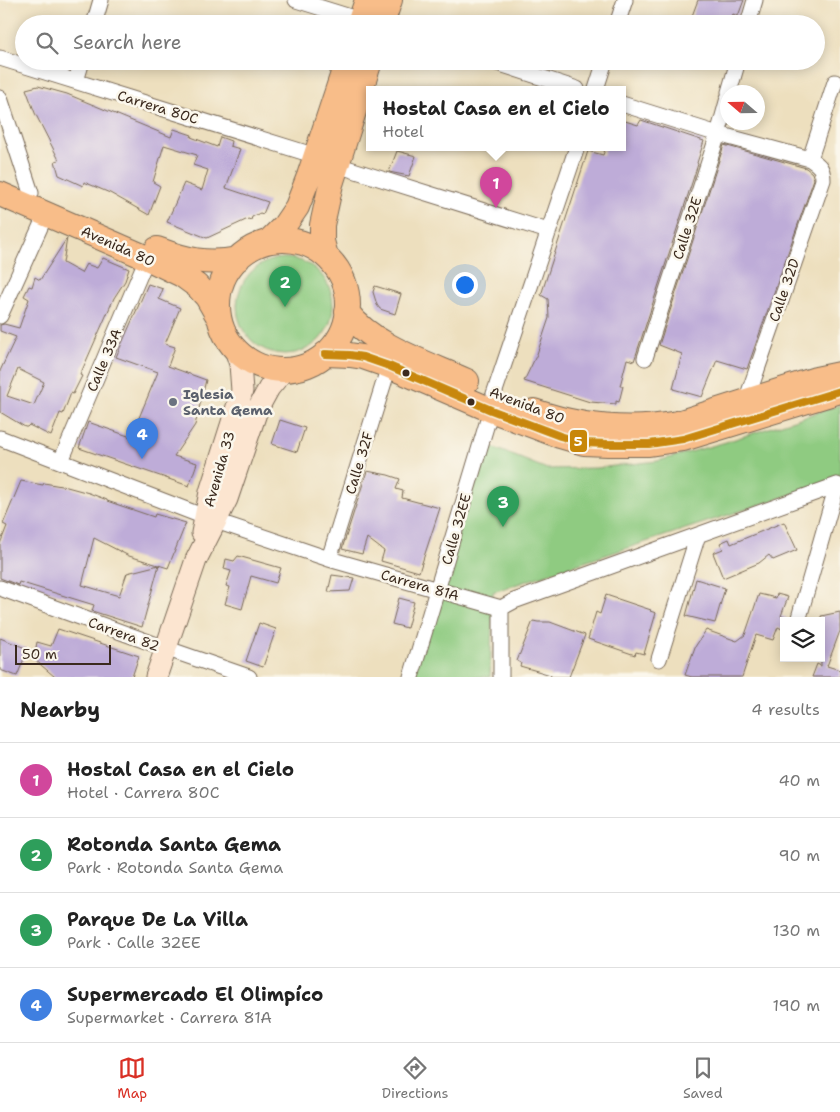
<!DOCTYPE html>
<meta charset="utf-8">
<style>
:root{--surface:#fff;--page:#f6f6f6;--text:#222;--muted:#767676;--line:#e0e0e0;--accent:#d93025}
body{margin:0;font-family:"Shantell Sans",sans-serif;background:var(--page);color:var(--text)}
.controls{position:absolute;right:15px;bottom:15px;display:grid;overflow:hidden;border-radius:0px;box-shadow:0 2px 12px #0003}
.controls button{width:45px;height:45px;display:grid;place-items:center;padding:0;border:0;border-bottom:1px solid var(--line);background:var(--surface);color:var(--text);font:25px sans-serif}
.compass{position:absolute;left:720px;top:85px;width:45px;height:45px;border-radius:50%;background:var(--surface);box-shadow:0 2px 12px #0003;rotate:290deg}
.scale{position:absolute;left:15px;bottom:12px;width:96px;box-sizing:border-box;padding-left:5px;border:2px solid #3b2a1e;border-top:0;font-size:14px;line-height:18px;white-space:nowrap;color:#3b2a1e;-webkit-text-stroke:4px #fbf7ec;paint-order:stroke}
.you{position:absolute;left:464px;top:284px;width:18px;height:18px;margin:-12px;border:4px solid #fff;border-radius:50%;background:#1a73e8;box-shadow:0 0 0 8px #1a73e833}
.badge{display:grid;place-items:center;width:32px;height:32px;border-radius:50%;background:var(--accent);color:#fff;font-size:16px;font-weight:700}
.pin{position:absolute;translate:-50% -41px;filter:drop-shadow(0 1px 2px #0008)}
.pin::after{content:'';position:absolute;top:26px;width:18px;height:15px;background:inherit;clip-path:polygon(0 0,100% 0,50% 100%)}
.popup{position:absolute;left:366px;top:86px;width:260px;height:65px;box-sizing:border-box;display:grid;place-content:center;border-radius:0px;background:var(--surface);filter:drop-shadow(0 1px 4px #0005);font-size:16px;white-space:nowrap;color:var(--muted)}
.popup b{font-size:19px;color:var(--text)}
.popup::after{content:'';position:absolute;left:50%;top:100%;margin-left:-10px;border:10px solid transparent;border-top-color:var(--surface)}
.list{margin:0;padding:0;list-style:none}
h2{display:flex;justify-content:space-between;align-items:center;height:65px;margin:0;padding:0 20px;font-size:21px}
h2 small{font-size:16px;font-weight:400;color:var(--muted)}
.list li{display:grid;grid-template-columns:32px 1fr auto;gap:15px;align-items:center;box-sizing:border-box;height:75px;padding:0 20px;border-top:1px solid var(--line)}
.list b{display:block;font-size:19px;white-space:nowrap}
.list p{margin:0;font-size:16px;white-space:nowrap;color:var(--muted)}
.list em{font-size:16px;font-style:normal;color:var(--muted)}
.icon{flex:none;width:28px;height:28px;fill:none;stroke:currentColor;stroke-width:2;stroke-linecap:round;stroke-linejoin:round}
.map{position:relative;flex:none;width:840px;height:677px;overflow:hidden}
.search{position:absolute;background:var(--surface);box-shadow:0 2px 12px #0003;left:15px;right:15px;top:15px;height:55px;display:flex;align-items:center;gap:12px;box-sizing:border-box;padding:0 18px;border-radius:28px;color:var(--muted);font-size:19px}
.sheet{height:365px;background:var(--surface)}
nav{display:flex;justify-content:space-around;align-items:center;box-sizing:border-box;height:70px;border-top:1px solid var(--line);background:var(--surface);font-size:14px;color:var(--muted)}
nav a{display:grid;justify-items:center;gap:2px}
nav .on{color:var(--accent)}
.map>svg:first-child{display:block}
.green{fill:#8fcb81;stroke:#657a50}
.building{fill:#beacd8;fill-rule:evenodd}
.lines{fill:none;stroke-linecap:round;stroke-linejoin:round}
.street-casing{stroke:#796956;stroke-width:17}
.secondary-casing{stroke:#796956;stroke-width:23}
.primary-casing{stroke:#796956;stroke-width:26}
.street{stroke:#fff;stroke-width:15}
.secondary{stroke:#fce5d0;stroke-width:21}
.primary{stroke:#f8bd89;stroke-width:24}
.bus-1-casing{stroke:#fbf7ec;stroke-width:11}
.bus-1{stroke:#c88708;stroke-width:8}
.bus-dot{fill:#3b2a1e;stroke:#fbf7ec;stroke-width:2}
.worship-dot{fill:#6b7280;stroke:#fbf7ec;stroke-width:2}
.labels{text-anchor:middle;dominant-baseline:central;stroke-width:5;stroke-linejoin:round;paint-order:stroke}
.street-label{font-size:14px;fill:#3b2a1e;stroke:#fbf7ec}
.worship-label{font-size:14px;font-weight:bold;fill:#5b616d;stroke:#fbf7ec;text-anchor:start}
.line-badge{stroke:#fbf7ec;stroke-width:2}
.badge-label{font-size:14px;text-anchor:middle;font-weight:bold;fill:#fff}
</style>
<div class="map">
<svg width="840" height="677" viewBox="0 0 840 677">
<rect width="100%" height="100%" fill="#fbf7ec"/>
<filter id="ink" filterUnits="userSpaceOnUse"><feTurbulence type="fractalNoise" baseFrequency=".02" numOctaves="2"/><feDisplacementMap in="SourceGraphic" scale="10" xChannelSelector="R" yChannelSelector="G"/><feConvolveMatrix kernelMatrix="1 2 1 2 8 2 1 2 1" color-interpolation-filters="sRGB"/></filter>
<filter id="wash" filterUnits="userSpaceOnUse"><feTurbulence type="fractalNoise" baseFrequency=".0096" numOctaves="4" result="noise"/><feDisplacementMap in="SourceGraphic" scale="20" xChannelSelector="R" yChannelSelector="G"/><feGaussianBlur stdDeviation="1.12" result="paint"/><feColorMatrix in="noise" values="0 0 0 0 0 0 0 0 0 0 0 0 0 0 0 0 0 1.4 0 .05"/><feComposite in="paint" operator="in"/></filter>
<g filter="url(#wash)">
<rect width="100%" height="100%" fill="#eddfbe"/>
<path class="green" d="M237 306a48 48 0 1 1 96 0a48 48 0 1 1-96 0Z
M 840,405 L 840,483 L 832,481 L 493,592 L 490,677 L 413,677 L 487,445 L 547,469 L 597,468 L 658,461 L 726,442 Z"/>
<g id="blocks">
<path class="building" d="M 698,0 L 744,0 L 738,16 L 733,14 L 730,24 L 689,24 Z
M 38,86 L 67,94 L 171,137 L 174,129 L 192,135 L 191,137 L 217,147 L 220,137 L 231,141 L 230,146 L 240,149 L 226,188 L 268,202 L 263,214 L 260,213 L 252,217 L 251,220 L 248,219 L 207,238 L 167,222 L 184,183 L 202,190 L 208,170 L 193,165 L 197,155 L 164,145 L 153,182 L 160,186 L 149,215 L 110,193 L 84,182 L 83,186 L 59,175 L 55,161 L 59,160 L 35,113 L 26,89 Z
M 622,120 L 638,125 L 641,120 L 704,141 L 697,163 L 698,164 L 636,355 L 634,361 L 627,359 L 620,386 L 623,386 L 619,402 L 616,401 L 616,404 L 590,402 L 524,381 L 537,354 L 549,318 L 548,299 L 541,295 L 588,151 L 603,155 L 606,147 L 622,147 Z
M 724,145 L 806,168 L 812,173 L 814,179 L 747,369 L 717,360 L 702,397 L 673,389 L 682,354 L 659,345 Z
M 397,151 L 416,156 L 409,176 L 389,172 Z
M 67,238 L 63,263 L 81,273 L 86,264 L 97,268 L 103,258 L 129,269 L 125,281 L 114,298 L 80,375 L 82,376 L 73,394 L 71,393 L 63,414 L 60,413 L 51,436 L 29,425 L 27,427 L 25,427 L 0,412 L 0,371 L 16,337 L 0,331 L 0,325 L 4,324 L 19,328 L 29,299 L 24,296 L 29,286 L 32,287 L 35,277 L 40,280 ZM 18,369 L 44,382 L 34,405 L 7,396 Z
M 148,284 L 163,289 L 159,299 L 180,308 L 165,344 L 175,347 L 168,366 L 206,380 L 195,425 L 174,456 L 197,463 L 189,486 L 79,448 L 88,422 L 131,437 L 158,372 L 116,357 Z
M 375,286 L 401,294 L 395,314 L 380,309 L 377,305 L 373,292 Z
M 280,420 L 305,428 L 297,452 L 272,444 Z
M 367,471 L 388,475 L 400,479 L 396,489 L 403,491 L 402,498 L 440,508 L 419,572 L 381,561 L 384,551 L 367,538 L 362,554 L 342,549 Z
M 21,481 L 43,485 L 44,483 L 67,487 L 89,493 L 107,500 L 107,501 L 154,517 L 155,514 L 186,523 L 168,568 L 129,556 L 94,538 L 82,585 L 119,596 L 127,573 L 159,565 L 142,627 L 92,611 L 94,605 L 19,582 L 18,585 L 0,578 L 0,544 L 7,526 L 3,524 Z
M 784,522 L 797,550 L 773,560 L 769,555 L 759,563 L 723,578 L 713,553 L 723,549 L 720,543 L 729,539 L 731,544 Z
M 238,556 L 281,568 L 276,583 L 251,576 L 242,609 L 225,604 L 230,587 L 226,586 L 231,571 L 224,569 L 226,559 L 234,561 Z
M 332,575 L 354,578 L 350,591 L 328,592 Z
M 696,579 L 725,588 L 715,623 L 686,616 Z
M 759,594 L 776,598 L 777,594 L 788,597 L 781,616 L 787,618 L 784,621 L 782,629 L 778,627 L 773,640 L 756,635 L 742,677 L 692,677 L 685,675 L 695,647 L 706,630 L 737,641 L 745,635 Z
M 606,595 L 651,610 L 650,611 L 656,613 L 644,654 L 636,652 L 635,655 L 588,639 L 596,612 L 600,614 Z
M 399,598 L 414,602 L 407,628 L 392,624 Z
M 840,612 L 840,631 L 827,666 L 840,670 L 840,677 L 812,677 L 817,664 L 821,666 L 821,616 Z
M 533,621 L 538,622 L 550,622 L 585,635 L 569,677 L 550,677 L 551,675 L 520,666 L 521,663 L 517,661 Z
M 259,623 L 276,629 L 263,667 L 246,661 Z
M 58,629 L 139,656 L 132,677 L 55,677 L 34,659 L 37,642 L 51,646 Z
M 0,638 L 28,649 L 17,676 L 0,670 Z"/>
</g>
</g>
<g filter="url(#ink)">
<use href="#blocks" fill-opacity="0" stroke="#796956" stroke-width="1"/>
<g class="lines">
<g class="street-casing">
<path id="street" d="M 296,0 L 360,20
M 94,24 L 101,0
M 617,24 L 625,0
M 748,24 L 755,0
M 0,58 L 316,156
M 491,61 L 577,89
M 76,81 L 82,61
M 596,89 L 605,61
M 729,92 L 738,61
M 0,98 L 31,193
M 622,104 L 718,134 L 810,159 C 819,165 823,168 823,180 L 746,401
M 810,159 L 835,82
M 337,165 L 548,231
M 0,316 L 46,214
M 645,358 L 718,134 L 728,98
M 494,394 L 577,147
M 0,438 L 210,519 L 329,559 L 501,608 L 514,601 L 837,485 L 840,486
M 61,461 L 147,258
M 329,559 L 389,366
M 0,588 L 165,648 L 249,677
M 501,608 L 501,677
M 798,621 L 837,485
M 659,659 L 698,535
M 411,677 L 491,410"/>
</g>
<g class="secondary-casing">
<path id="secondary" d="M 202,533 L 210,492 L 242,391 L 240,364 L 235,349
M 156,677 L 196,560 L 227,499 L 257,410 L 269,388 L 284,370"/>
</g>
<g class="primary-casing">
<path id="primary" d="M 359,24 L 367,0
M 382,24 L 390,0
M 0,194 L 147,258 L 182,275 L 197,286 L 207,297 L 219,318
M218 305a65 65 0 1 1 130 0a65 65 0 1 1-130 0Z
M 269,241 L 284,226 L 297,207 L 309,176 L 347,61
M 157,249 C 186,260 207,265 238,259
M 326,256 L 322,241 L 322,225 L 331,184 L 370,61
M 347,312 C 372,346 430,364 467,381
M 325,354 L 350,355 L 363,357 L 389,366 L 491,410 L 560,436 L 584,443 L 608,444 L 649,444 L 683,439 L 840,391
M 534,411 C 581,427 629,432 678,423 L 816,379 L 840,374"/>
</g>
<use href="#street" class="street"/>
<use href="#secondary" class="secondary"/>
<use href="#primary" class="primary"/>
<g class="bus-1-casing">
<path id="bus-1" d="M 325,354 L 350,355 L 363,357 L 389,366 L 491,410 L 560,436 L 584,443 L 608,444 L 649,444 L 683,439 L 840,391"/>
</g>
<use href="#bus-1" class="bus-1"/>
</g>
</g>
<g class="bus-dot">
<circle cx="406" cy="373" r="4.5"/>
<circle cx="471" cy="402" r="4.5"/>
</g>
<circle class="worship-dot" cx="173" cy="402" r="5"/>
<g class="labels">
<g class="street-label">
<text transform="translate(158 107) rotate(17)">Carrera 80C</text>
<text transform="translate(687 228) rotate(-72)">Calle 32E</text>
<text transform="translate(118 246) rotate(24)">Avenida 80</text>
<text transform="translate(784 290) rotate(-71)">Calle 32D</text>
<text transform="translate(104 360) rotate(-67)">Calle 33A</text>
<text transform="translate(527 405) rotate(21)">Avenida 80</text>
<text transform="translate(359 463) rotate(-73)">Calle 32F</text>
<text transform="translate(219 469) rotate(-74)">Avenida 33</text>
<text transform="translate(456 529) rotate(-74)">Calle 32EE</text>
<text transform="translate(420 585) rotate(16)">Carrera 81A</text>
<text transform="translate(124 634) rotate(20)">Carrera 82</text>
</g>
<g class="worship-label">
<text x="183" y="394">Iglesia<tspan x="183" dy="16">Santa Gema</tspan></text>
</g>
</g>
<rect class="line-badge" x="569" y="429" width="19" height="24" rx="5" fill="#c88708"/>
<g class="badge-label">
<text x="578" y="446">5</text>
</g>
</svg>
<div class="controls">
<button><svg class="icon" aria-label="layers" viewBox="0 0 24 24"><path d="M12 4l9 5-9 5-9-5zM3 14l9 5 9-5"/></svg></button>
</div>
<svg class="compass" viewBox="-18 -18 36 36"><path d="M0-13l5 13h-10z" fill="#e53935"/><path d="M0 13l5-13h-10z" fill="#767676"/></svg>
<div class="scale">50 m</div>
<div class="you"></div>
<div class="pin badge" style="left:496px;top:208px;background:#d1479c">1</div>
<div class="popup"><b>Hostal Casa en el Cielo</b>Hotel</div>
<div class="pin badge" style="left:285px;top:307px;background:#2e9e5b">2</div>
<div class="pin badge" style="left:503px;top:527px;background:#2e9e5b">3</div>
<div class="pin badge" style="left:142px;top:459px;background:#3f7fe0">4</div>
<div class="search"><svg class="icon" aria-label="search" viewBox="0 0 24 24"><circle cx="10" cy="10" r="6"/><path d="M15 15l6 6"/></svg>Search here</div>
</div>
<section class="sheet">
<h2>Nearby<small>4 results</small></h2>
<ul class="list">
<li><span class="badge" style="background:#d1479c">1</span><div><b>Hostal Casa en el Cielo</b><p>Hotel · Carrera 80C</p></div><em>40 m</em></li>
<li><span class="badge" style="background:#2e9e5b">2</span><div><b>Rotonda Santa Gema</b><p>Park · Rotonda Santa Gema</p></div><em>90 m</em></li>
<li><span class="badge" style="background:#2e9e5b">3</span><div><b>Parque De La Villa</b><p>Park · Calle 32EE</p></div><em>130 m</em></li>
<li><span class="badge" style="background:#3f7fe0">4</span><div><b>Supermercado El Olimpíco</b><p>Supermarket · Carrera 81A</p></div><em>190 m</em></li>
</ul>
</section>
<nav>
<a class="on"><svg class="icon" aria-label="map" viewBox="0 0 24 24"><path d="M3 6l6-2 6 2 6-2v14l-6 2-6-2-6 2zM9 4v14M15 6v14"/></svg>Map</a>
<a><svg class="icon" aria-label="directions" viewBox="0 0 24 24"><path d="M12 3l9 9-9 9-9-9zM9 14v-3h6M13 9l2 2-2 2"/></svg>Directions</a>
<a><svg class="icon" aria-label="saved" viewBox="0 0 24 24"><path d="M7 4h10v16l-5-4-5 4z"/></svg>Saved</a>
</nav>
